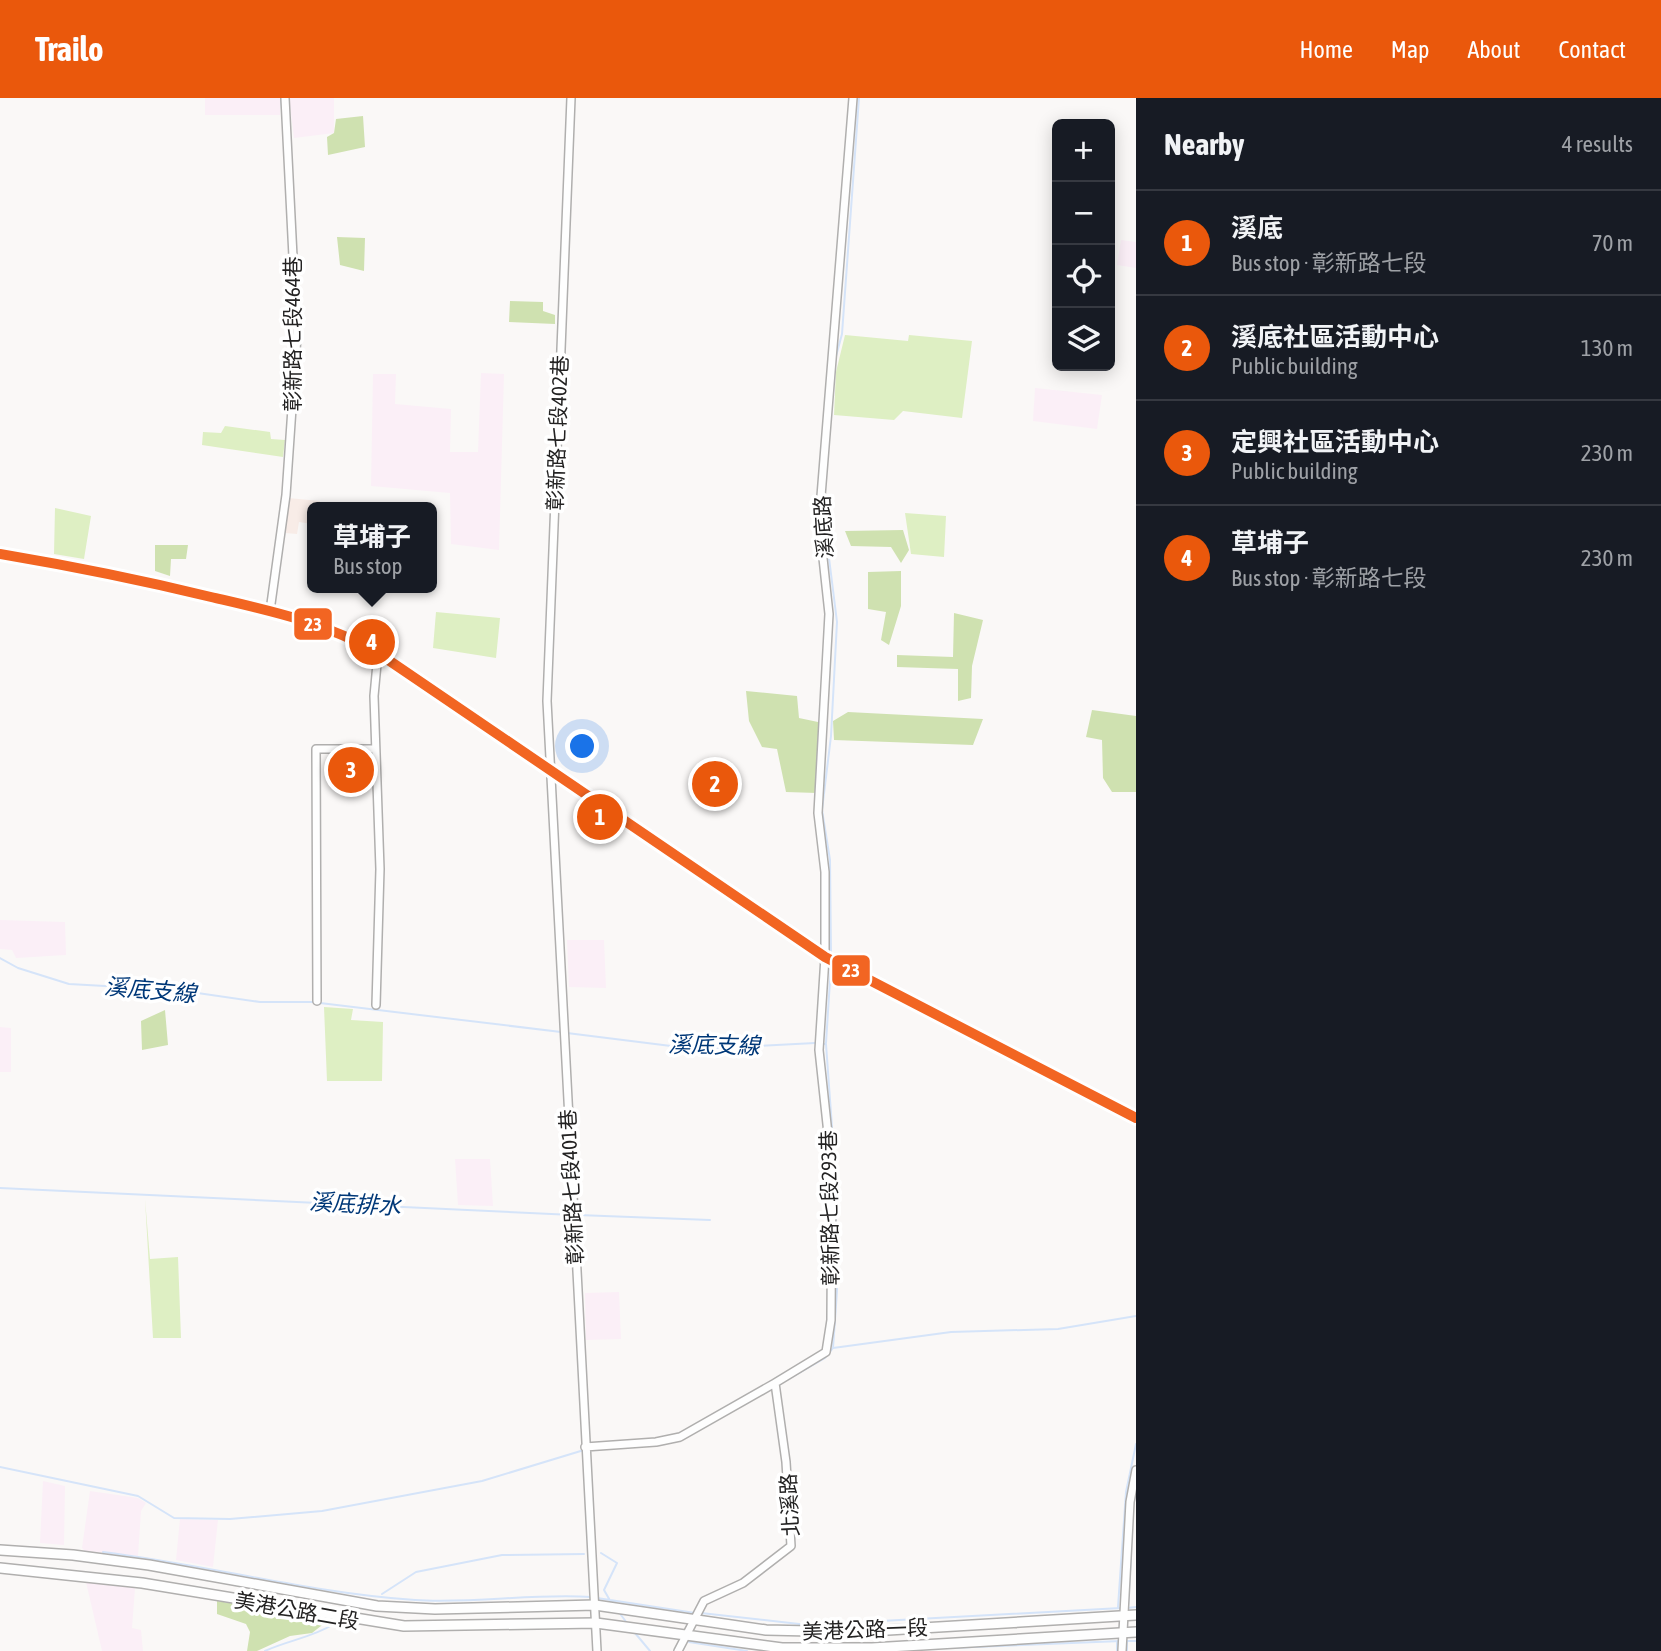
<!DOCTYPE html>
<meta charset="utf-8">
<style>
:root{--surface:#171b24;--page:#20242c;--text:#f1f3f6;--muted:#9ea1a6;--line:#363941;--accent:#ea580c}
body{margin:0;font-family:"Asap Condensed","Noto Sans TC",sans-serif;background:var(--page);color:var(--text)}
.controls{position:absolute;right:21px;top:21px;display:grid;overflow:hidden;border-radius:10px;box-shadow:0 4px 18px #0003}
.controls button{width:63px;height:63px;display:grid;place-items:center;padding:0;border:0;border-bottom:2px solid var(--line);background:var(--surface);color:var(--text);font:35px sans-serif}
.you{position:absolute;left:583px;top:649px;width:24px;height:24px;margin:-18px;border:5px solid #fff;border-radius:50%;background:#1a73e8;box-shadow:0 0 0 10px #1a73e833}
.badge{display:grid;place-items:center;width:46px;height:46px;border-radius:50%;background:var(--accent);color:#fff;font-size:23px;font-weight:700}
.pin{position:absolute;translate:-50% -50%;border:4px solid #fff;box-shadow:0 2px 7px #0006}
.popup{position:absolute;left:307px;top:404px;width:130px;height:91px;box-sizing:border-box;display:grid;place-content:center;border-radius:10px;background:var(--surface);filter:drop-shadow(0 2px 5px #0005);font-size:23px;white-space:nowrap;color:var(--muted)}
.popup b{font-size:26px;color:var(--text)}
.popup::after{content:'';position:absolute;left:50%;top:100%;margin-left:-14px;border:14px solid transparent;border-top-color:var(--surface)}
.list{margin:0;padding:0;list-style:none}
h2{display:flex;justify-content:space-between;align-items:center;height:91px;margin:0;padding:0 28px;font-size:30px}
h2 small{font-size:23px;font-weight:400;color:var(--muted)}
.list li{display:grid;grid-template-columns:46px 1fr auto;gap:21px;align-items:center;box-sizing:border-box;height:105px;padding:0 28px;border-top:2px solid var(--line)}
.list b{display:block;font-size:26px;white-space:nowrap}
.list p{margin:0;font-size:23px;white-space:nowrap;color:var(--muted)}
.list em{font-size:23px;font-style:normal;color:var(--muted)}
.icon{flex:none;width:38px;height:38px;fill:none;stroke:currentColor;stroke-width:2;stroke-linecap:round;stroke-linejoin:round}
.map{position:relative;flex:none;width:1136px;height:1553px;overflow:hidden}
header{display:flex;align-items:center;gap:42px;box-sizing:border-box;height:98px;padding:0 35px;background:var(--accent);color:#fff}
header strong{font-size:33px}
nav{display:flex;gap:38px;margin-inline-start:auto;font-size:24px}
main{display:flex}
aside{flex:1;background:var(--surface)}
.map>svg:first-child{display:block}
.commercial{fill:#f8ece7}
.industrial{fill:#fbeff7}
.green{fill:#deefc3}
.forest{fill:#cfe1b0}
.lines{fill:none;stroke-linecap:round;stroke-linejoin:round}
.stream{stroke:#d5e4f9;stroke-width:2}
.minor-casing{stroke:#b0afae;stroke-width:10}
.major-casing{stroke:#b0afae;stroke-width:12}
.minor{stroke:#fefefe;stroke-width:7}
.major{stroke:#fefefe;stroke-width:9}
.bus-1-casing{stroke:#fff;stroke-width:16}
.bus-1{stroke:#f26522;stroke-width:10}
.labels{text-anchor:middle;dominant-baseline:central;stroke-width:7;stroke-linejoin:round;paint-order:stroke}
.street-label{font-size:21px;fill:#232222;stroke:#fff}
.water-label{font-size:23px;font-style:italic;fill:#003878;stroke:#fff}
.line-badge{stroke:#fff;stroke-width:2.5}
.badge-label{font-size:19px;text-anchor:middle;font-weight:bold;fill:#fff}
</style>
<header>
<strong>Trailo</strong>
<nav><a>Home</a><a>Map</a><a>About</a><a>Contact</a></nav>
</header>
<main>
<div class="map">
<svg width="1136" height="1553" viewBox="0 0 1136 1553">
<rect width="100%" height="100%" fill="#faf8f7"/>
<path class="commercial" d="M 288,400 L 320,403 L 320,409 L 312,409 L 312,426 L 299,424 L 297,436 L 285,435 Z"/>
<path class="industrial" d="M 205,0 L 280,0 L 280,17 L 205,17 Z
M 289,0 L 334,0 L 334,35 L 294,40 Z
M 1121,142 L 1136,144 L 1136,170 L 1117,167 Z
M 481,275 L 504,276 L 499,452 L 451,446 L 450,395 L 371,388 L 373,276 L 396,276 L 395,306 L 451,311 L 450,354 L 478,354 Z
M 1035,290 L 1102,297 L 1097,331 L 1033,323 Z
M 0,822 L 65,824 L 66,857 L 16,860 L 12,852 L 0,851 Z
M 567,842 L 604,842 L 606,890 L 569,889 Z
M 0,929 L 11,930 L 11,974 L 0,974 Z
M 455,1061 L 490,1061 L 493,1108 L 458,1107 Z
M 619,1194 L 621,1241 L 586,1242 L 585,1195 Z
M 43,1383 L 65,1388 L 64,1447 L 40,1445 Z
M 90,1393 L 138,1400 L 146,1405 L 141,1413 L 138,1458 L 85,1453 L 82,1450 Z
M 180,1421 L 218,1422 L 213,1469 L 176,1462 Z
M 86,1484 L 135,1490 L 132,1530 L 141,1532 L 143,1553 L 102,1553 Z"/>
<path class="green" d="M 845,237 L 908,243 L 909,237 L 972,243 L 962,320 L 903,313 L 894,322 L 834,317 L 836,274 Z
M 225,328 L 270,334 L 271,341 L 285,342 L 283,359 L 202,347 L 203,334 L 221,335 Z
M 55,410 L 91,418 L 84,461 L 54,456 Z
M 905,415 L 946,418 L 944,459 L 911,456 Z
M 436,514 L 500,520 L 496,560 L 433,550 Z
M 324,909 L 353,911 L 351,922 L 383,924 L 382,983 L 327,983 Z
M 145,1101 L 150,1161 L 178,1159 L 181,1240 L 153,1240 Z"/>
<path class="forest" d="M 363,18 L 365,49 L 328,57 L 327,39 L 334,35 L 336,21 Z
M 337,139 L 365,140 L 364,173 L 340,167 Z
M 510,203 L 543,204 L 543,213 L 555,217 L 555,226 L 509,224 Z
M 903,432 L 909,452 L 901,465 L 891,449 L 851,448 L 845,433 Z
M 155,447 L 188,447 L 186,461 L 171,461 L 170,478 L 155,473 Z
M 901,473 L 901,508 L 889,547 L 881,542 L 886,514 L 868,511 L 868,474 Z
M 954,515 L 983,522 L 972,568 L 971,600 L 958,603 L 958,571 L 897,569 L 897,557 L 953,559 Z
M 746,593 L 797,598 L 799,620 L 818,624 L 820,684 L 817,695 L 786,694 L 777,651 L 762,649 L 749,623 Z
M 1092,612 L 1136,618 L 1136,694 L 1112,694 L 1103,680 L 1102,642 L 1086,639 Z
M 848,614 L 983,621 L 973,647 L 834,642 L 833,623 Z
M 165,912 L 168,947 L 142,952 L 141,923 Z
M 217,1503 L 319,1519 L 326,1524 L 312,1535 L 290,1538 L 257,1553 L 247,1553 L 250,1534 L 246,1526 L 217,1516 Z"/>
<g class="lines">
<path class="stream" d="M 281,0 L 283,23
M 835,262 L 842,236 L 859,0
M 824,400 L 824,420 L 837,524 L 831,638 L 822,712 L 830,762 L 831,858
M 0,860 L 18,870 L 69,886 L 177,892 L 260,904 L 314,904
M 320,905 L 561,934
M 567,935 L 695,951 L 815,945
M 826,945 L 831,867
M 821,946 L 826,946 L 834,1057
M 0,1090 L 573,1117
M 835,1091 L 837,1193 L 833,1250 L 951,1234 L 1058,1231 L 1136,1218
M 578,1117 L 710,1122
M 787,1282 L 825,1260 L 833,1250
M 0,1369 L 138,1398 L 174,1420 L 230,1421 L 322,1413 L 482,1383 L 584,1352
M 1133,1407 L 1136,1394
M 103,1454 C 208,1467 310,1495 415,1502 C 473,1506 533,1495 591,1499
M 601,1455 L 617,1465 L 604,1492 L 612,1506
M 382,1496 L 416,1474 L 502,1457 L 584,1456
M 597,1500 L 695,1515
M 1128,1508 L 1131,1458
M 1118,1509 L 1126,1394 L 1136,1346
M 1127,1510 L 1136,1509
M 618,1513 L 627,1525
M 701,1515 L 808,1527 L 1121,1510
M 635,1535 L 650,1553
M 1126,1543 L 1136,1543
M 689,1544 L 747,1553
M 948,1550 L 1121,1543
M 265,1553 C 289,1542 311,1540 334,1526
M 1117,1553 L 1117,1544
M 1127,1553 L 1127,1544"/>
<g class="minor-casing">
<path id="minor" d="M 571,0 L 547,603 L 597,1553
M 0,456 C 71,468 141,482 211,499 C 271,513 324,524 378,555 L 825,859 L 1136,1020
M 270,513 L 286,397 L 297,238 L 285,0
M 317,903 L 316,651 L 374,651
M 376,907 L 380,771 L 374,598 L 378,555
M 585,1349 L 656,1344 L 680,1339 L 775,1285
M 678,1553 L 704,1503 L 743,1485 L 791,1448 L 786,1364 L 775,1285 L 826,1254 L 831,1222 L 832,1073 L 819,952 L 825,859 L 825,774 L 818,715 L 829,516 L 819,423 L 853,0
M 1122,1553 L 1130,1404 L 1136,1372"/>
</g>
<g class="major-casing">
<path id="major" d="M 0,1452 L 73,1457 L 149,1467 L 377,1508 L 435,1511 L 595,1507 L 766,1532 L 855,1534 L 1136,1517
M 0,1470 L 142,1485 L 404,1528 L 596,1525 L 782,1550 L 872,1550 L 1136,1534"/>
</g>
<use href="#minor" class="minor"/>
<use href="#major" class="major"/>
<g class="bus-1-casing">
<path id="bus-1" d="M 0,456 C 71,468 141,482 211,499 C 271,513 324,524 378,555 L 825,859 L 1136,1020"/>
</g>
<use href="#bus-1" class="bus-1"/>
</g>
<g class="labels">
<g class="street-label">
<text transform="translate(292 236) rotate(-90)">彰新路七段464巷</text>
<text transform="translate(557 335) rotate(-88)">彰新路七段402巷</text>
<text transform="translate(823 429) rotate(-93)">溪底路</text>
<text transform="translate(571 1089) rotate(-93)">彰新路七段401巷</text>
<text transform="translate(829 1110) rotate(-91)">彰新路七段293巷</text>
<text transform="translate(789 1407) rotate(-93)">北溪路</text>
<text transform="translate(297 1512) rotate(10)">美港公路二段</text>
<text transform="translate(865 1531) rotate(-2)">美港公路一段</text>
</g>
<g class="water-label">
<text transform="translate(150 892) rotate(5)">溪底支線</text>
<text transform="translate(714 947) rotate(1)">溪底支線</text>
<text transform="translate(355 1106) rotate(3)">溪底排水</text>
</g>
</g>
<g class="line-badge">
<rect x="293" y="509" width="40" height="34" rx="7" fill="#f26522"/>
<rect x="831" y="856" width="40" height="33" rx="7" fill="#f26522"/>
</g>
<g class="badge-label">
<text x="313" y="533">23</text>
<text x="851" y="879">23</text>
</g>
</svg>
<div class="controls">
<button>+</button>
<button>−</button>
<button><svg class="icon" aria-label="locate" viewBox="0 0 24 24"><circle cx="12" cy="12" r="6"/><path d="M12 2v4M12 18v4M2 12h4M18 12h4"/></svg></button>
<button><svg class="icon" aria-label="layers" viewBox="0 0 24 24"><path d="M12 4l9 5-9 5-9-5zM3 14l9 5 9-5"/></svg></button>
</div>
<div class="you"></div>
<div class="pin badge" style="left:600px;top:719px">1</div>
<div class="pin badge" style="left:715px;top:686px">2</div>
<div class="pin badge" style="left:351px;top:672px">3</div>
<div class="pin badge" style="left:372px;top:544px">4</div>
<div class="popup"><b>草埔子</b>Bus stop</div>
</div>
<aside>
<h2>Nearby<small>4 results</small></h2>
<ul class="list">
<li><span class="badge">1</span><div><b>溪底</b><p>Bus stop · 彰新路七段</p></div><em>70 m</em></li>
<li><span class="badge">2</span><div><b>溪底社區活動中心</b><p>Public building</p></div><em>130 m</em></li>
<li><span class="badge">3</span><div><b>定興社區活動中心</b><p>Public building</p></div><em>230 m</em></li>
<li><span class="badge">4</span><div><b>草埔子</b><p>Bus stop · 彰新路七段</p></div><em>230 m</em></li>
</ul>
</aside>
</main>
